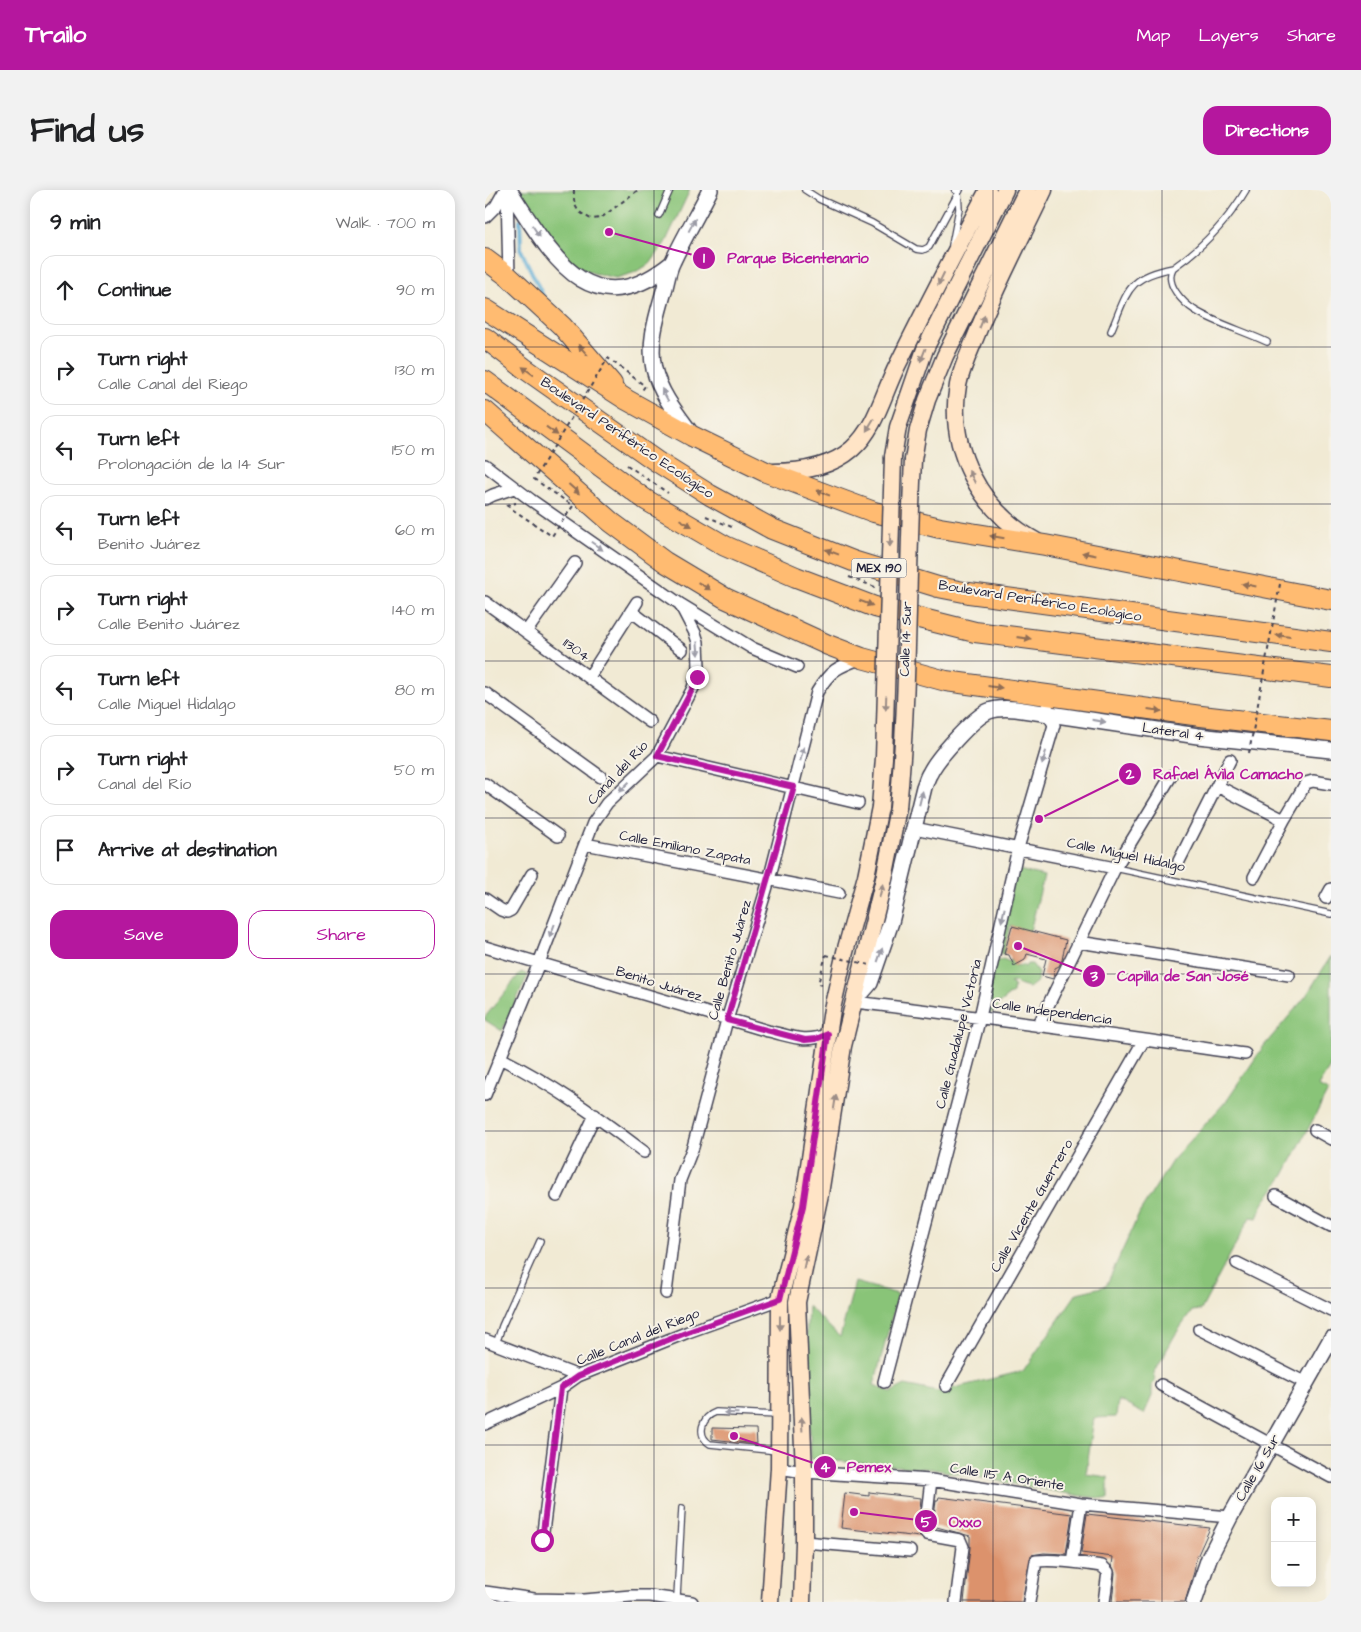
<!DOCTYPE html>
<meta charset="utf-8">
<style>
:root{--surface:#fff;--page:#f2f2f2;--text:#202124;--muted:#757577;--line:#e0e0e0;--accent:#b5179e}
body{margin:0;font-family:"Architects Daughter",sans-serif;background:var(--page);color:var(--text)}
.controls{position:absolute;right:15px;bottom:15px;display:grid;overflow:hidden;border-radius:10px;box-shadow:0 2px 12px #0003}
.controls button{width:45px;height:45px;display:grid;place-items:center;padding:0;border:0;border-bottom:1px solid var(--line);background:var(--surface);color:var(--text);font:25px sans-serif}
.stop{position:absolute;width:15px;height:15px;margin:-11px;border:4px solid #b5179e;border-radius:50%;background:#fff}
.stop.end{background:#b5179e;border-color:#fff;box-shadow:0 1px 5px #0008}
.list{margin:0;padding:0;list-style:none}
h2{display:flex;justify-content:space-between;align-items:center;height:65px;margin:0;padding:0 20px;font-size:21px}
h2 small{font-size:16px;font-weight:400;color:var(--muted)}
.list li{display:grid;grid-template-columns:32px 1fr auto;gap:15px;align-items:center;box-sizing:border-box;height:70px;margin:0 10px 10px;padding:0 10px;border:1px solid var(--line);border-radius:15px}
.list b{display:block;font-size:19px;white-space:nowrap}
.list p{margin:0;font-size:16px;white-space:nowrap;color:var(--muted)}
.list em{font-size:16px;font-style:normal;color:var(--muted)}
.actions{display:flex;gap:10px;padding:15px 20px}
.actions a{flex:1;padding:11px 0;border:1px solid var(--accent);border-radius:15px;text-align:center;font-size:18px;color:var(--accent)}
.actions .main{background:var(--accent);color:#fff}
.icon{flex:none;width:28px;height:28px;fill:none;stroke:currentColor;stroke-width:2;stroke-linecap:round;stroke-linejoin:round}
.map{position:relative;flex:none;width:846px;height:1412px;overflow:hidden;border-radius:15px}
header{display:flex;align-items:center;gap:30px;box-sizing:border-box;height:70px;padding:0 25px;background:var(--accent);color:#fff}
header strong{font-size:24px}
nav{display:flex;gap:28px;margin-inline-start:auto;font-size:18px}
.intro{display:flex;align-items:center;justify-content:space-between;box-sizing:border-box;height:120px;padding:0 30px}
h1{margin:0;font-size:35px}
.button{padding:12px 22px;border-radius:15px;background:var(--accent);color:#fff;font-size:18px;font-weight:700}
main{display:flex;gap:30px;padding:0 30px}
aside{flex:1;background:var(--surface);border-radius:15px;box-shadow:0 2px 12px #0003}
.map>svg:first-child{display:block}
.green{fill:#89c478;stroke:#56735a}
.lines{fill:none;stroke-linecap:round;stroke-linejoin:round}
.stream{stroke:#5bacd5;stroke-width:4}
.building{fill:#dc926c}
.service-casing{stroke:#414052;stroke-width:8}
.minor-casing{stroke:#414052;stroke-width:14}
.tertiary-casing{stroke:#414052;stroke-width:18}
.secondary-casing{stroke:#414052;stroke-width:19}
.trunk-casing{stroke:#414052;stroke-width:22}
.path{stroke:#414052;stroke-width:2;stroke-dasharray:4 4;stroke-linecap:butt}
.service{stroke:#fff;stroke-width:5.5}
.minor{stroke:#fff;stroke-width:11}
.tertiary{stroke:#fff;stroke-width:15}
.secondary{stroke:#ffe4c6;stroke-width:16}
.trunk{stroke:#ffbb71;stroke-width:20}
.secondary-bridge-casing{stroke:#414052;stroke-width:19;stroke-linecap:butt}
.path-bridge{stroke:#414052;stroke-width:2;stroke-dasharray:4 4;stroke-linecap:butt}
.secondary-bridge{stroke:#ffe4c6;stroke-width:16}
.oneway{fill:#9c9ca7}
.oneway2{fill:#9c8d87}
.oneway3{fill:#906e56}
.route{stroke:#b5179e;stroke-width:6}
.grid{fill:none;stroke:#22223b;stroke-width:1;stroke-opacity:0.55}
.labels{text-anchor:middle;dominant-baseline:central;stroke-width:4;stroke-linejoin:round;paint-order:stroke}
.shield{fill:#f7f3e8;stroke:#62616f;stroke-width:1}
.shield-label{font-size:12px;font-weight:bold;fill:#22223b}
.street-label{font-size:14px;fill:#22223b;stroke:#f7f3e8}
.leader{fill:none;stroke:#b5179e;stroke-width:2}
.callout-dot{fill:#b5179e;stroke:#f7f3e8;stroke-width:2}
.mark-label{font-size:15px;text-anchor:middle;font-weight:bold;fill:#fff}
.callout-label{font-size:15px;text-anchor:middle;font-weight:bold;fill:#b5179e;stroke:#f7f3e8;stroke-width:4;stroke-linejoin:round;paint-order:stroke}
</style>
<header>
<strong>Trailo</strong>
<nav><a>Map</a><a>Layers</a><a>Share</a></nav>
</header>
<div class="intro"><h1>Find us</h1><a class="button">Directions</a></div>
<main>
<aside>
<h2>9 min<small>Walk · 700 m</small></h2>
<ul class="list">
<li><svg class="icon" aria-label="ahead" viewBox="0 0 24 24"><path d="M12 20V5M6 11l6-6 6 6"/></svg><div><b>Continue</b></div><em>90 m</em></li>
<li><svg class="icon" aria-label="right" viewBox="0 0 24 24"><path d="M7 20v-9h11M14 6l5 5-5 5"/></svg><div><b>Turn right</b><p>Calle Canal del Riego</p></div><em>130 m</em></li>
<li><svg class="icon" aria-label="left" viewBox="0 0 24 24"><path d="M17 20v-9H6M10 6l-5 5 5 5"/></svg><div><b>Turn left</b><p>Prolongación de la 14 Sur</p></div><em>150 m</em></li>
<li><svg class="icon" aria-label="left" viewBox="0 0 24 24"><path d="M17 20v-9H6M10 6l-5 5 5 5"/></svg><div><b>Turn left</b><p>Benito Juárez</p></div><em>60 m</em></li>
<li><svg class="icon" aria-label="right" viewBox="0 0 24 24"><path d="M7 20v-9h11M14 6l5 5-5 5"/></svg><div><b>Turn right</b><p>Calle Benito Juárez</p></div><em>140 m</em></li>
<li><svg class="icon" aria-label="left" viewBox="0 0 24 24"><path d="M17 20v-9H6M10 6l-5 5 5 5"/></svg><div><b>Turn left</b><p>Calle Miguel Hidalgo</p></div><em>80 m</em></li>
<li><svg class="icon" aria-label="right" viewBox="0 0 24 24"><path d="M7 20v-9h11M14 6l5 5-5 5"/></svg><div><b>Turn right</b><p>Canal del Río</p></div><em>50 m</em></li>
<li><svg class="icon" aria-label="arrive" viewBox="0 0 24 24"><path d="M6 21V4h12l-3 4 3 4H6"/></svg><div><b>Arrive at destination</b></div></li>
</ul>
<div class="actions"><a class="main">Save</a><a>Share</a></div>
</aside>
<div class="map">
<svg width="846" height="1412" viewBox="0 0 846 1412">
<rect width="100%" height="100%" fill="#f7f3e8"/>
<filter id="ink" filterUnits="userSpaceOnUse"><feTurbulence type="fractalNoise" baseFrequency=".02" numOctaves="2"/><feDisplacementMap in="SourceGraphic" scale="10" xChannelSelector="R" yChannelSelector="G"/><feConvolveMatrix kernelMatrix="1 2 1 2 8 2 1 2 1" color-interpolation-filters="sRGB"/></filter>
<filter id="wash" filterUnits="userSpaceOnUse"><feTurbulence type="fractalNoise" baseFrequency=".0096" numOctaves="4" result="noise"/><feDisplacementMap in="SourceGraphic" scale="20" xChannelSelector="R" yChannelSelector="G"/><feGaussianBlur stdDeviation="1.12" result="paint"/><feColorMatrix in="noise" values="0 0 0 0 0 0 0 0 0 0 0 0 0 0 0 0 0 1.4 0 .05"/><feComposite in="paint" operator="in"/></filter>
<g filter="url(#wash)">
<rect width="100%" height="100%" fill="#f1ead4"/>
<path class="green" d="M 31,0 L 205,0 L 180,53 L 165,74 L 148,83 L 131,88 L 108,83 L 87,73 Z
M 530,679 L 559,686 L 545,741 L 525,736 L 518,765 L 515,764 Z
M 846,766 L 846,875 L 833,896 L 843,901 L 799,985 L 778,1014 L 772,1028 L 765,1027 L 716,1120 L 707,1121 L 690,1145 L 669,1183 L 671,1189 L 667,1195 L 667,1206 L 659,1224 L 633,1210 L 631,1227 L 609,1228 L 601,1284 L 623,1287 L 623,1309 L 596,1306 L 447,1279 L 326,1269 L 321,1156 L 323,1116 L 355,1147 L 370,1092 L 413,1104 L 389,1195 L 406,1202 L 420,1195 L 453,1202 L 538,1181 L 592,1103 L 621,1096 L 655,1022 L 687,971 L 743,909 L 778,857 L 821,806 Z
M 518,769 L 525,772 L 526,769 L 530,776 L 537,775 L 540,777 L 542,774 L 547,774 L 554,783 L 553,791 L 544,798 L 533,795 L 530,792 L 525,793 L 529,795 L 528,803 L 522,806 L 519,811 L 515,812 C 513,819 506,825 499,823 L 510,772 Z
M 36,782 L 43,785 L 17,841 L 0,830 L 0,827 Z"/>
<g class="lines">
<path class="stream" d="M 35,30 L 36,60 L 59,108"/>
</g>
<g id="blocks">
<path class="building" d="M 527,736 L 581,750 L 577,770 L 574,776 L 570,778 L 568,789 L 557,786 L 561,769 L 542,764 L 540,770 L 529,776 L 524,765 L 519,764 Z
M 227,1238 L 271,1239 L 272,1254 L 227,1249 Z
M 384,1302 L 436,1308 L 433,1340 L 435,1347 L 356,1338 L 360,1303 L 384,1306 Z
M 454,1307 L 587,1324 L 581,1364 L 559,1363 L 546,1365 L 537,1412 L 479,1412 L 485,1358 L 485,1346 L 448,1336 L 451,1310 L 453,1310 Z
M 602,1324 L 725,1338 L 711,1369 L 709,1382 L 700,1412 L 627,1412 L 630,1383 L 627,1375 L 628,1367 L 596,1363 Z"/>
</g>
</g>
<g filter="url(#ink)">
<use href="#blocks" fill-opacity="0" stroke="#414052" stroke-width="1"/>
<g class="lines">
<g class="service-casing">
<path id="service" d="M 320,0 L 334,9 L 387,33 L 431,59 L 438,60 L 444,57 L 475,0
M 761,0 C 742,32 718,57 688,78 C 679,94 698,113 711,121 C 731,133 761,142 782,152
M 174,25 L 185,0
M 467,55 L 474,19 L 473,2 L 470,0
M 626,141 C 643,101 642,87 688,78
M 630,678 L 846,724
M 11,1154 L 17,1136 L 55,1051
M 292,1261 L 225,1254 C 211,1245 217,1227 231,1222 L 292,1225
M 193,1410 L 192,1407 L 197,1318"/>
</g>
<g class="minor-casing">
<path id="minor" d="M 22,0 L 24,87
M 0,27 L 11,16 L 20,0
M 0,275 L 46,310 L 195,414 L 267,458 L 312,477
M 0,309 L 8,305 L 29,298
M 0,412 L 165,532
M 146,421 L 197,460
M 41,442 L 90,373
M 104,487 L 152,412
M 0,503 L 116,587
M 172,566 L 373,613
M 0,594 L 73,646
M 732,596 L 799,630
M 429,638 L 630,678
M 100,654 L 354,703
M 694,671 L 745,570
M 769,687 L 799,630 L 821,593 L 828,591 L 846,594
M 841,708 L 846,699
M 0,709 L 16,720 L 22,722 L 26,720 L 47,684
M 594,752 L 804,785
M 0,757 L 283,841 C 306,846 320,854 343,844
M 369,812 C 500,827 630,846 760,864
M 553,836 L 630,678 L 686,586
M 15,868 C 67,894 113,927 159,962
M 0,905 L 54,773 L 108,633 L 122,613 L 172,566 L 208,498 L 214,477 L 213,452 L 210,443 L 195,414
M 830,940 L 846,949
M 72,1006 L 110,925
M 791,1006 L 846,1036
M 752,1073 L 846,1120
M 181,1103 L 195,990 L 208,957 L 242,830 L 284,690 L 332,502 C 346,479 353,477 377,468
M 714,1139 L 821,1193
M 0,1150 L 93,1186
M 399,1192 L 495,827 L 533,658 L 569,535 L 562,522 L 563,504
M 676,1195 L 846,1287
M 461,1196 L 659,850
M 0,1234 L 76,1198 L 93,1186 L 203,1142 L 295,1109
M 294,1278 L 319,1282 L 446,1290 L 596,1314 L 745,1327
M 446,1290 L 440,1341 L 442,1344 L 475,1350 L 478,1357 L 471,1412
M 57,1350 L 76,1198
M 319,1352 L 425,1361
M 587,1372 L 596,1314
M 0,1402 L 49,1409 L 99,1410 L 146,1406 L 165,1406 L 207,1412
M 544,1412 L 551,1371 C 572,1369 595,1373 617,1376 L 623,1382 L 619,1412"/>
</g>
<g class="tertiary-casing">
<path id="tertiary" d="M 24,0 C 65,62 104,140 187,73
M 205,242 C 191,223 175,203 169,179 C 163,153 172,126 179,101 C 182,91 183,80 188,71 C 199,47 213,24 225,0
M 371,805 L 379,800 L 385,793 L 406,732 L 439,597 C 441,593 442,587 445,583 C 452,568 489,527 504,521 C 512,518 522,518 531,519 L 713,546 L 846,560
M 709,1412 L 724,1368 L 745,1327 L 846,1149"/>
</g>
<g class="secondary-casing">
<path id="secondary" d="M 408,267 L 413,237 L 440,159 L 520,0
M 428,270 L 433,240 L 442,210 L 460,166 L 542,0
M 288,282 C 315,282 345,278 367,259 C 391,238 398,204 412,176 C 441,117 472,58 503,0
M 551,351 C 495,321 462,258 473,195 C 477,176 486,159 493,141 C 512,93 537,47 559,0
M 285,1412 L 294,1278 L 295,1109 L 318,1016 L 347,819 L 360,762 L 381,686 L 395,617
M 317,1412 L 319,1352 L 319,1282 L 312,1112 L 335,1004 L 358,856 L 399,689 L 413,618"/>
</g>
<g class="trunk-casing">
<path id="trunk" d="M 0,69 L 24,87 L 77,136 L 127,194
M 0,119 L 142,210 L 207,246 L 281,282 L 389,322 L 455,338 L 560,355 L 846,410
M 0,148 L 39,178 L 171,271 L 225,305 L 287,339 L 368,371 L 453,397 L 484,403 L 846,452
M 0,191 L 161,310 L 240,356 L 311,387 L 390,417 L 490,442 L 846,487
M 0,221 L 126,332 L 180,372 L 240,408 L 343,455 L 377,468 L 461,491 L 716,526 L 846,541"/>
</g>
<path class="path" d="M 89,0 C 88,17 91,21 106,29 L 116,28 L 153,0
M 142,275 L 183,303
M 21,315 L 31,313
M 221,326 L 249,338
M 364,387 L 390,397
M 337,795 L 333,794 L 341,765"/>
<use href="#service" class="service"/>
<use href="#minor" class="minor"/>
<use href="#tertiary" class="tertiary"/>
<use href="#secondary" class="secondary"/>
<use href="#trunk" class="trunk"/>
<g class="secondary-bridge-casing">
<path id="secondary-bridge" d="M 395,617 L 399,568 L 408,267
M 413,618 C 424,503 422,386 428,270"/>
</g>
<path class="path-bridge" d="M 21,315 L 67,346 L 88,316 L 49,289 L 123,168 L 160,196 L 156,202
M 764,563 L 795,394
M 341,765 L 385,775"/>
<use href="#secondary-bridge" class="secondary-bridge"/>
</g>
<defs><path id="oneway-solid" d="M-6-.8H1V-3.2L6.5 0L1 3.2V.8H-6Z" transform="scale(1.25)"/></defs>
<g class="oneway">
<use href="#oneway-solid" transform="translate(207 35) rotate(-62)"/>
<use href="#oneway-solid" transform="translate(51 41) rotate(56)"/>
<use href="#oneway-solid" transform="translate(180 205) rotate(-118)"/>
<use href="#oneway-solid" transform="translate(112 356) rotate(35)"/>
<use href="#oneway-solid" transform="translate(213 459) rotate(85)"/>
<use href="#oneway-solid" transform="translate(614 531) rotate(9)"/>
<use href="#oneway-solid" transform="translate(317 564) rotate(-76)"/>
<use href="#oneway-solid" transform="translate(559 568) rotate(106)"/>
<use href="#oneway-solid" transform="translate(139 597) rotate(136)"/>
<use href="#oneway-solid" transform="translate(436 608) rotate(-76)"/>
<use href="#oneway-solid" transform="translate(518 725) rotate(103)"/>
<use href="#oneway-solid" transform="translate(67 741) rotate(111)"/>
<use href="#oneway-solid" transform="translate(395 765) rotate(-71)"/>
<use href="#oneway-solid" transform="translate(246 1223) rotate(-178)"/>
</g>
<g class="oneway2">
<use href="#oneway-solid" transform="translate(456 89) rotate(116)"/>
<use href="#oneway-solid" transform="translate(497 132) rotate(-68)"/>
<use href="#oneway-solid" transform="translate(438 165) rotate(111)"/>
<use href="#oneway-solid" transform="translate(385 235) rotate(121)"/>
<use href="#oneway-solid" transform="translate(487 287) rotate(-117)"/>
<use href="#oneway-solid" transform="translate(405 350) rotate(92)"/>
<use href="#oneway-solid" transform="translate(401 513) rotate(92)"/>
<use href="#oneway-solid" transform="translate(396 701) rotate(-76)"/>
<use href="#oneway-solid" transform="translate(350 912) rotate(-81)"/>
<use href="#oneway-solid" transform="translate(320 1072) rotate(-78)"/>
<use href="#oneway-solid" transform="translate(295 1133) rotate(90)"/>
<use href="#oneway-solid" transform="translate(317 1234) rotate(-93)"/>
</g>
<g class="oneway3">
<use href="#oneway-solid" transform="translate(98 160) rotate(-131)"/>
<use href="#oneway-solid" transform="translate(43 181) rotate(-144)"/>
<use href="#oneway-solid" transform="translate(67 241) rotate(36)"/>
<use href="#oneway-solid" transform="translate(89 299) rotate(42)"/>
<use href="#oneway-solid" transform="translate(338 303) rotate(-159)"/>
<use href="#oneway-solid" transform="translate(201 333) rotate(30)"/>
<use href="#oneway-solid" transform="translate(512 347) rotate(-171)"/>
<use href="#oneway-solid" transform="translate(347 362) rotate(-159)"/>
<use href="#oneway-solid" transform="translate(604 364) rotate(-169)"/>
<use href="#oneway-solid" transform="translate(764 395) rotate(-169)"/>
<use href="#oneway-solid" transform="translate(219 396) rotate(31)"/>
<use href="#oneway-solid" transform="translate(381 413) rotate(21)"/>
<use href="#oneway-solid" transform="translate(798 446) rotate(-173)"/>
<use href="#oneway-solid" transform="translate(539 448) rotate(7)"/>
<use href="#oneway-solid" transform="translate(510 497) rotate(7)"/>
<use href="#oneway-solid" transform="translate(670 520) rotate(8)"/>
</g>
</g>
<g class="lines" filter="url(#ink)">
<path class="route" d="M 57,1350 L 76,1198 L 93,1186 L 203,1142 L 295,1109 L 318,1016 L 343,844 L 331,849 L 320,850 L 242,830 L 309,597 L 172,566 L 208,498 L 212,487"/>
</g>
<path class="grid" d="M 169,0 L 169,1412M 338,0 L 338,1412M 508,0 L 508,1412M 677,0 L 677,1412M 0,157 L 846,157M 0,314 L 846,314M 0,471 L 846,471M 0,628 L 846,628M 0,784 L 846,784M 0,941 L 846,941M 0,1098 L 846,1098M 0,1255 L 846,1255"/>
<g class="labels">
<rect class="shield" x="366.5" y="368.5" width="55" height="19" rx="4"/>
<g class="shield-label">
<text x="394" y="378">MEX 190</text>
</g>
<g class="street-label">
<text transform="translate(142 248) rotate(34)">Boulevard Periférico Ecológico</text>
<text transform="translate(555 411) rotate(9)">Boulevard Periférico Ecológico</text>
<text transform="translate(421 449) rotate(-88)">Calle 14 Sur</text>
<text transform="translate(91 460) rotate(36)">11304</text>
<text transform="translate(688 542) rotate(8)">Lateral 4</text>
<text transform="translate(133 583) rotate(-47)">Canal del Río</text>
<text transform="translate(200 658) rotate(11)">Calle Emiliano Zapata</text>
<text transform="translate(641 665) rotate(12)">Calle Miguel Hidalgo</text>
<text transform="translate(245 770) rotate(-74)">Calle Benito Juárez</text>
<text transform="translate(174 794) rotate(17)">Benito Juárez</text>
<text transform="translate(567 822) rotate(8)">Calle Independencia</text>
<text transform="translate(474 844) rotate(-76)">Calle Guadalupe Victoria</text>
<text transform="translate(547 1016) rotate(-60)">Calle Vicente Guerrero</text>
<text transform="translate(153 1147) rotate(-22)">Calle Canal del Riego</text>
<text transform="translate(773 1278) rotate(-60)">Calle 16 Sur</text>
<text transform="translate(522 1287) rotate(9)">Calle 115 A Oriente</text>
</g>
</g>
<path class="leader" d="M124 42L219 68M554 629L645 584M533 756L609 786M249 1246L340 1277M369 1322L441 1331"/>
<g class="callout-dot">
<circle cx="124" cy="42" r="5"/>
<circle cx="554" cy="629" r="5"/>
<circle cx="533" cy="756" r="5"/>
<circle cx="249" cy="1246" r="5"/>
<circle cx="369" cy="1322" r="5"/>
<circle cx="219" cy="68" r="12"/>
<circle cx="645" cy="584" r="12"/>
<circle cx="609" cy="786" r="12"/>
<circle cx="340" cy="1277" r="12"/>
<circle cx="441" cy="1331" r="12"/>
</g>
<g class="mark-label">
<text x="219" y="73">1</text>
<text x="645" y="589">2</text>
<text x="609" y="791">3</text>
<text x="340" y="1282">4</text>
<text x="441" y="1337">5</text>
</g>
<g class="callout-label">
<text x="313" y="73">Parque Bicentenario</text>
<text x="743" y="589">Rafael Ávila Camacho</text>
<text x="698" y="791">Capilla de San José</text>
<text x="384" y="1282">Pemex</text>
<text x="480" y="1337">Oxxo</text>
</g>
</svg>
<div class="controls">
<button>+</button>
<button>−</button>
</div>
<div class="stop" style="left:57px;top:1350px"></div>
<div class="stop end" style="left:212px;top:487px"></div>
</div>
</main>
